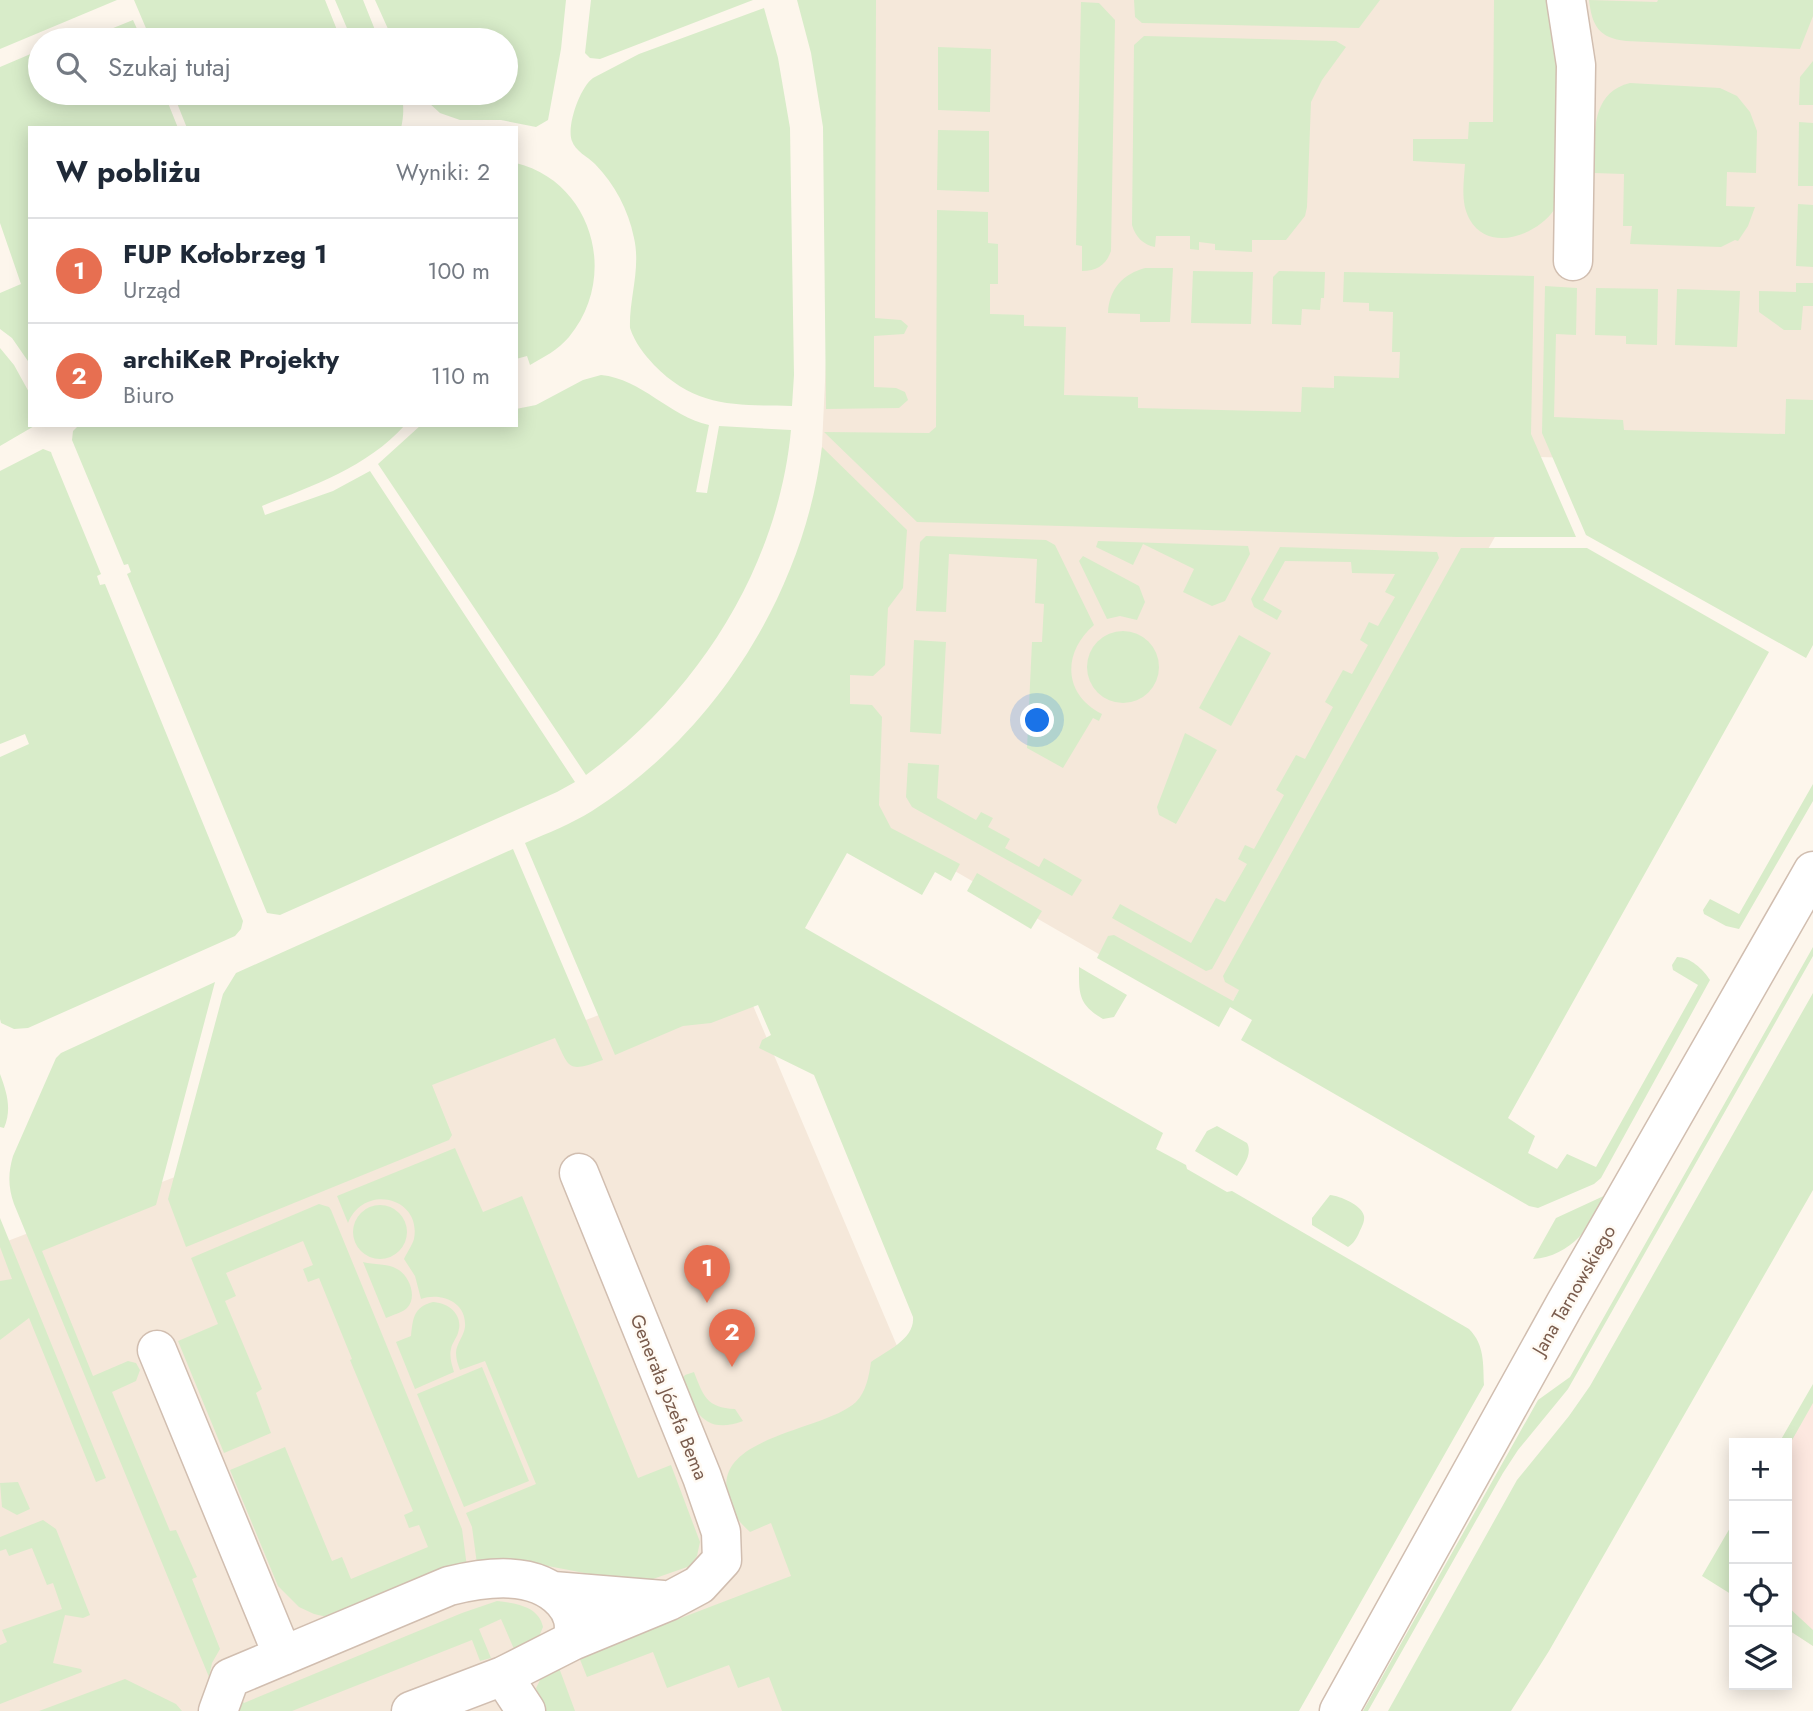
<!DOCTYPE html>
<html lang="pl">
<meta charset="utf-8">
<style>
:root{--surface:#fff;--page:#f2f2f3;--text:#1f2937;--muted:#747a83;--line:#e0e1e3;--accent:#e76f51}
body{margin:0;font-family:Jost,sans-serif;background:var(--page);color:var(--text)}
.controls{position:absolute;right:21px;bottom:21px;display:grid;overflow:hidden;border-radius:0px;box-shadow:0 4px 18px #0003}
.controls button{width:63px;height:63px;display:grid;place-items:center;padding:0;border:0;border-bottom:2px solid var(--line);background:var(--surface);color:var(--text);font:35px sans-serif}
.you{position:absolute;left:1038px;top:721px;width:24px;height:24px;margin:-18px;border:5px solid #fff;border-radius:50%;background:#1a73e8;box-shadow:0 0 0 10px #1a73e833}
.badge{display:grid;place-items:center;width:46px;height:46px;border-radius:50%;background:var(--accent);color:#fff;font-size:23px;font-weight:700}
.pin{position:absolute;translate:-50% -58px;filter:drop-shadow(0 2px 4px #0008)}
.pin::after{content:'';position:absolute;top:37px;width:24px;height:21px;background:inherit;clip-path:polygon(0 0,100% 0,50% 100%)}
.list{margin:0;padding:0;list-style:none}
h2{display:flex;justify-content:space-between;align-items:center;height:91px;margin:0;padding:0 28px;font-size:30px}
h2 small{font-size:23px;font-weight:400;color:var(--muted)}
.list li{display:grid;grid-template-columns:46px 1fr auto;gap:21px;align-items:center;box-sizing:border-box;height:105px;padding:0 28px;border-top:2px solid var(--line)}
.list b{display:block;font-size:26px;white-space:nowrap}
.list p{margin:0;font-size:23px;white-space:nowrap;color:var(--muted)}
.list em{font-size:23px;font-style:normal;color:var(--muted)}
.icon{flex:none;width:38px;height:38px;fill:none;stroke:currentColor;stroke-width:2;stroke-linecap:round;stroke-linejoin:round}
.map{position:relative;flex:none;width:1813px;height:1711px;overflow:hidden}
.search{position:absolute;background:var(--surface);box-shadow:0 4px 18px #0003;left:28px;top:28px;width:490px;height:77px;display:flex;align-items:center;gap:18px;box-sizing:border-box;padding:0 24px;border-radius:38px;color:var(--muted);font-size:26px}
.panel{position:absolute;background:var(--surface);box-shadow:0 4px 18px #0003;left:28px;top:126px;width:490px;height:301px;border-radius:0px}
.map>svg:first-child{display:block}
.residential{fill:#f5e8da}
.commercial{fill:#fde8e0}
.green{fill:#d8ecc9}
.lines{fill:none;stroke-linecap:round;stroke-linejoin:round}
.minor-casing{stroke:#d1beb0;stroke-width:41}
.minor{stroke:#fff;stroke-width:38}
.labels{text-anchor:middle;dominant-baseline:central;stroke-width:5;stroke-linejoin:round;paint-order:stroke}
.street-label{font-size:19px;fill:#7a5c4d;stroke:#fffaf3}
</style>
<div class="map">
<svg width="1813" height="1711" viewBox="0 0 1813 1711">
<rect width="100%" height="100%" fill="#fdf6ec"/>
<path class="residential" d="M 843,0 L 1813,0 L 1813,465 L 1540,457 L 1220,1024 L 806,785 Z
M 735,963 L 900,1353 L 806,1555 L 870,1711 L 0,1711 L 0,1229 L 5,1242 Z"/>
<path class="commercial" d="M 1813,1387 L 1813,1646 L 1787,1629 L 1787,1443 L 1781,1443 Z"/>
<path class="green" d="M 0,0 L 117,0 L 0,49 Z
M 134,0 L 325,0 L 341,40 L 151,40 Z
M 335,0 L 363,0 L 379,40 L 352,40 Z
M 375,0 L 566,0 L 561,49 L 548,120 L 536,127 L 501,120 L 460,120 L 440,113 L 418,93 L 506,93 L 506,40 L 393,40 Z
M 591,0 L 753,0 L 600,59 L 590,58 L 585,53 Z
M 797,0 L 876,0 L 875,318 L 901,320 L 908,326 L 904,334 L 874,336 L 874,387 L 896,388 L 905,392 L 908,400 L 899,408 L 826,409 L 823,127 L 811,53 Z
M 1134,0 L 1380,0 L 1359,28 L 1142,23 L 1135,17 Z
M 1494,0 L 1547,0 L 1557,67 L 1554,210 C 1537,235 1489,253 1470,220 C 1460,203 1464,182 1465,164 L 1413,161 L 1413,139 L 1468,139 L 1469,122 L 1493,122 Z
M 1589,0 L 1657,2 L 1658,0 L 1813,0 L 1813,16 L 1800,49 L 1626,41 C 1599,38 1592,26 1589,0 Z
M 1081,2 L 1099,3 L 1115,20 L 1111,251 C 1106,265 1097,271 1082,271 L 1082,246 L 1076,245 Z
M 764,8 L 778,58 L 790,128 L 794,375 L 792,406 C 736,405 696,408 654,365 C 644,354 635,343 630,328 C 629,298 641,269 634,238 C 628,209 615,185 595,164 C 588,157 575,151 572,141 C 566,127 580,87 593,78 L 639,54 Z
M 133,20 L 142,40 L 63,40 L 80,33 L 96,35 Z
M 1144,36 L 1336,41 L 1346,47 L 1322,80 L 1311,102 L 1307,207 L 1305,216 L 1286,240 L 1252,240 L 1252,252 L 1215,250 L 1215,244 L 1199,242 L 1199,250 L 1190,249 L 1190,236 L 1156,236 L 1155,247 C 1143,245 1135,236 1132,225 L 1134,45 Z
M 938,47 L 991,49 L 990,112 L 938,110 Z
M 40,50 L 40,93 L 164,93 L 178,128 L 30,128 L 30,364 L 12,338 L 0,329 L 0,293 L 21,284 L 0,223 L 0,67 Z
M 1813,61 L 1813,105 L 1799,105 L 1800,77 Z
M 1630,83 L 1720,88 L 1737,96 L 1750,112 L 1757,131 L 1756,173 L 1727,172 L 1726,206 L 1755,207 L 1748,226 L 1738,241 L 1735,240 L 1721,247 L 1630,244 L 1632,226 L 1623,226 L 1624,174 L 1594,173 C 1595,140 1588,93 1630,83 Z
M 173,93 L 401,93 C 404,105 404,115 401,128 L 187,128 Z
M 1799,122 L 1813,123 L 1813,186 L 1798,186 Z
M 938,130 L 989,131 L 989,192 L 937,190 Z
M 516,163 C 593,182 619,277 569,337 C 558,350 544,357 530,365 L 527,356 L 516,359 Z
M 1798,204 L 1813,205 L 1813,267 L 1796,266 Z
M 937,210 L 988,212 L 988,243 L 998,244 L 998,284 L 990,284 L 990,314 L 1024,315 L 1024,326 L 1066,327 L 1064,395 L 1138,397 L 1138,408 L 1301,412 L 1302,387 L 1334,388 L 1334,376 L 1399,378 L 1400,352 L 1392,352 L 1393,312 L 1369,311 L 1369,303 L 1343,302 L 1344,272 L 1534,276 L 1531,434 L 1576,537 L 1457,537 L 917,522 L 824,432 L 929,433 L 936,427 Z
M 1145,268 L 1173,268 L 1170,322 L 1140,322 L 1140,314 L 1108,313 C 1109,289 1123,274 1145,268 Z
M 1193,271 L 1253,272 L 1251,324 L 1191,323 Z
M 1279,271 L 1325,272 L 1324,298 L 1321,298 L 1320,310 L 1302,309 L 1301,325 L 1272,324 L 1273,277 Z
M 1796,283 L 1813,283 L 1813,306 L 1803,306 L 1801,330 L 1784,330 L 1759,312 L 1759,291 L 1796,292 Z
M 1545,286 L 1577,288 L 1576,335 L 1556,334 L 1554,417 L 1623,420 L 1624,430 L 1785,434 L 1786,399 L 1813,400 L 1813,645 L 1806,658 L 1586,535 L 1542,433 Z
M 1596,288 L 1658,289 L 1657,345 L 1626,344 L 1626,336 L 1595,335 Z
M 1677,289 L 1740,291 L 1737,347 L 1675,345 Z
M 0,348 L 14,365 L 30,394 L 30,425 L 36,425 L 0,446 Z
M 601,375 C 642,379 669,416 709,425 L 696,492 L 707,493 L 719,426 L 791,430 C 778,569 696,695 586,775 L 378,464 L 421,425 L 516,425 L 516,409 L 536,405 L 583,380 Z
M 79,425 L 405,425 C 366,468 314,485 262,506 L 265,515 L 333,491 L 370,471 L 575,782 L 557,792 L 280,915 L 267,913 L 127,574 L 131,572 L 128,564 L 124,565 L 72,440 L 73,431 Z
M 822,447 L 907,530 L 903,588 L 888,608 L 885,665 L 873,676 L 850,675 L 850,704 L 872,705 L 882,717 L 879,805 L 891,828 L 960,864 L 951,881 L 935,872 L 922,895 L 847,853 L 805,928 L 1163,1133 L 1156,1149 L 1186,1165 L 1187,1169 L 1227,1192 L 1232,1191 L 1469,1329 C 1485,1345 1483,1364 1484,1385 L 1299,1711 L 782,1711 L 769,1677 L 738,1688 L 729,1665 L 667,1688 L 653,1652 L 587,1677 L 579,1657 L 791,1576 L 771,1523 L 750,1532 C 736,1519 733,1514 728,1496 C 711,1436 825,1431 856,1402 C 866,1392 869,1376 871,1362 C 886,1351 915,1339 913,1317 L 814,1075 L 759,1048 L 762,1040 L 771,1035 L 758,1005 L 711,1023 L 683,1026 L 615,1055 L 525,843 C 548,833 571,824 592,811 C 717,732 804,591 822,447 Z
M 43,449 L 51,452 L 52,455 L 101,574 L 97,576 L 100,585 L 105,584 L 243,921 L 241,929 L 235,936 L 28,1028 L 14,1029 L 1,1023 L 0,1019 L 0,757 L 29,744 L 25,734 L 0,744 L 0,471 Z
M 926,536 L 1046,540 L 1055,545 L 1094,625 C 1062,653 1063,694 1102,714 L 1099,721 L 1093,718 L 1063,768 L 1027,748 L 1032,642 L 1042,642 L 1044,604 L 1035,603 L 1037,559 L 949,554 L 946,612 L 916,611 L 920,542 Z
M 1098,541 L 1248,546 L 1250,554 L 1225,601 L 1212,606 L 1183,592 L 1194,569 L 1143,544 L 1133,565 L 1096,547 Z
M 1280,547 L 1437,552 L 1439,558 L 1212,969 L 1206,971 L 1112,918 L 1120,904 L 1191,943 L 1216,898 L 1225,902 L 1247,864 L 1238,859 L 1245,845 L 1254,849 L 1284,795 L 1276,790 L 1296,755 L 1305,759 L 1333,707 L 1325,702 L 1343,670 L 1352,674 L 1368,645 L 1360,640 L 1369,622 L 1378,626 L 1395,597 L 1385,592 L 1395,574 L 1352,573 L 1351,562 L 1285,561 L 1263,600 L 1282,611 L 1277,620 L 1254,607 L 1251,599 Z
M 1461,548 L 1587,548 L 1769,652 L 1508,1118 L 1535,1136 L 1528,1153 L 1557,1169 L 1567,1154 L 1596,1167 L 1698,985 L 1673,970 L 1672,965 L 1677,957 C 1690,957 1703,969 1710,980 L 1601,1178 L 1594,1184 L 1538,1208 L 1529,1206 L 1241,1040 L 1252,1020 L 1230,1007 L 1219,1027 L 1097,958 L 1108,936 L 1114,935 L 1233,1001 L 1239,990 L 1225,982 L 1223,976 Z
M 1083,556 L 1139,586 L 1145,602 L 1137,620 L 1120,616 L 1107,619 L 1079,561 Z
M1087 667a36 36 0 1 1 72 0a36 36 0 1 1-72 0Z
M 1239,635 L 1271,653 L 1231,726 L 1199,708 Z
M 914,640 L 946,642 L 941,734 L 910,732 Z
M 1185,733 L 1217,750 L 1176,824 L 1159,815 L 1157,807 Z
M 908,763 L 939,765 L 937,798 L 976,820 L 981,812 L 993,818 L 988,827 L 1010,839 L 1005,848 L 1039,867 L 1044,858 L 1082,880 L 1072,896 L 912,807 L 906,797 Z
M 1813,784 L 1813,801 L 1739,929 L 1726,926 L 1704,914 L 1703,910 L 1710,899 L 1739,914 Z
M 513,849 L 603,1060 C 567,1073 570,1069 555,1038 L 432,1085 L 452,1135 L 449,1140 L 186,1247 L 168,1199 L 223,994 L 236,973 Z
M 977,873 L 1042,911 L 1031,929 L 967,891 Z
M 1813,947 L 1813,956 L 1568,1389 L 1518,1450 L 1503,1473 L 1368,1711 L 1363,1711 L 1538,1400 L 1570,1377 Z
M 1079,967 L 1127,995 L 1114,1017 L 1103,1019 C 1078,1004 1079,994 1079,967 Z
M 215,982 L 156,1205 L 42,1251 L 93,1376 L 128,1361 L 136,1363 L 140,1370 L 136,1381 L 112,1392 L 170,1531 L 176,1530 L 197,1577 L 192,1579 L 220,1649 L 212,1663 L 209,1677 L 14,1204 C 8,1187 8,1173 13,1156 L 56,1058 L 61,1053 Z
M 1813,993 L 1813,1190 L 1549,1651 L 1511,1711 L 1388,1711 L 1517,1480 L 1569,1416 L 1590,1386 Z
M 0,1074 C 7,1093 12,1109 4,1128 L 0,1127 Z
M 1217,1126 L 1247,1143 C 1253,1154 1243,1166 1237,1176 L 1195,1151 L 1207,1131 Z
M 455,1148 L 483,1212 L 522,1196 L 638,1478 L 671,1465 L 700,1542 L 697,1556 L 690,1566 L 650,1580 L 600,1576 L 522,1561 L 477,1564 L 472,1527 L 466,1513 L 536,1484 L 485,1361 L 460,1370 C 458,1365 456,1359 456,1353 C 456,1344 464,1336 465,1327 C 467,1302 441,1292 421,1299 L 415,1276 L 404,1259 C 407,1252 412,1246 414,1239 C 422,1197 364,1183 348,1223 L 337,1196 Z
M 1608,1194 C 1591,1226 1572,1256 1533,1259 L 1556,1218 Z
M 1330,1195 C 1340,1196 1362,1205 1364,1216 C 1365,1222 1361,1228 1359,1233 C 1356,1239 1354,1243 1348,1247 L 1312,1225 L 1312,1218 Z
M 319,1204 L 329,1207 L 331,1210 L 462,1529 L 467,1567 L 327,1617 L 314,1614 L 299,1607 L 278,1586 L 230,1470 L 285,1447 L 332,1561 L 342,1557 L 351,1579 L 428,1547 L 419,1525 L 409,1528 L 404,1515 L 413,1511 L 350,1360 L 352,1359 L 319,1278 L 308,1282 L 303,1269 L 313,1265 L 303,1241 L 226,1273 L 236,1296 L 225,1301 L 262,1389 L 256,1393 L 271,1433 L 224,1453 L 178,1341 L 218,1324 L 191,1258 Z
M353 1232a27 27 0 1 1 54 0a27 27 0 1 1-54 0Z
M 0,1218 L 106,1478 L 96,1482 L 29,1318 L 0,1340 L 0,1281 L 12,1279 L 0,1247 Z
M 363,1262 C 374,1265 387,1263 397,1269 C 409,1275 418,1297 407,1308 C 402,1313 392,1315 386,1318 Z
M 433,1302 C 449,1303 464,1315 458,1333 C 456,1339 452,1343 451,1349 C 449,1356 452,1365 454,1372 L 415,1389 L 396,1342 L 411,1336 C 413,1319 413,1307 433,1302 Z
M 482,1367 L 529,1481 L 464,1507 L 417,1394 Z
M 694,1372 C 703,1395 706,1408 735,1409 L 743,1421 C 704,1436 693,1410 682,1379 L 685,1375 Z
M 1813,1384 L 1813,1403 L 1787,1449 L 1787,1443 L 1779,1443 Z
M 18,1482 L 30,1509 L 17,1515 L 2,1507 L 0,1483 Z
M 43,1520 L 56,1529 L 90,1615 L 83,1618 L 65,1615 L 53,1663 L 81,1669 L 82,1672 L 0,1704 L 0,1645 L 7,1642 L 2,1630 L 62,1609 L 53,1583 L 47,1585 L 32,1548 L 9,1556 L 6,1549 L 0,1551 L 0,1537 Z
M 1734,1521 L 1734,1596 L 1702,1576 Z
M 497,1601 C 515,1603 539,1606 543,1627 L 538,1639 L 514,1649 L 501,1619 L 479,1629 L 491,1658 L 480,1661 L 472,1640 L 292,1711 L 237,1711 L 241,1698 L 244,1703 L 462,1613 Z
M 1787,1606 L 1813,1630 L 1813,1646 L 1787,1629 Z
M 558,1665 L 575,1711 L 544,1711 L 536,1688 L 542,1676 Z
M 125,1679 L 176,1704 L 182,1711 L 39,1711 Z"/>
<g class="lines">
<g class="minor-casing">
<path id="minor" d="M 1566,0 L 1576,65 L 1573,261
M 157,1350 L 283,1656
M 553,1591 L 663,1600
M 572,1641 L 669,1601 L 699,1585 L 722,1560 L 721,1532 L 702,1477 L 579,1173
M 503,1676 L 526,1711
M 218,1711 L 230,1678 L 449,1586 C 486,1577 535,1570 563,1601 C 574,1613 576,1626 572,1641 L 503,1676 L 411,1711
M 1339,1711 L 1565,1304 L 1813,871"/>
</g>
<use href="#minor" class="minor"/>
</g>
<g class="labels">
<g class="street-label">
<text transform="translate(1574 1290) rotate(-60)">Jana Tarnowskiego</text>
<text transform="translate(669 1397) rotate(68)">Generała Józefa Bema</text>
</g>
</g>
</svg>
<div class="controls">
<button>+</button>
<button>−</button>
<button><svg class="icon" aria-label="locate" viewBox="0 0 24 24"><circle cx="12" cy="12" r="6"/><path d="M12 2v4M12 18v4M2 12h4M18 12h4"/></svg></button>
<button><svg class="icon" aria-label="layers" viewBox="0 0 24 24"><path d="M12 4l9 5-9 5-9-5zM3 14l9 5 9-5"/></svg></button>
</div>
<div class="you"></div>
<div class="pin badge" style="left:707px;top:1303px">1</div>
<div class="pin badge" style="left:732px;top:1367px">2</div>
<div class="search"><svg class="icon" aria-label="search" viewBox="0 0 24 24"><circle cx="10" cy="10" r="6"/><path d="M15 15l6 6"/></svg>Szukaj tutaj</div>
<section class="panel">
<h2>W pobliżu<small>Wyniki: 2</small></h2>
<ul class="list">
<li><span class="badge">1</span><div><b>FUP Kołobrzeg 1</b><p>Urząd</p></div><em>100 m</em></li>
<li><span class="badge">2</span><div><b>archiKeR Projekty</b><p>Biuro</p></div><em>110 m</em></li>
</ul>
</section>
</div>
